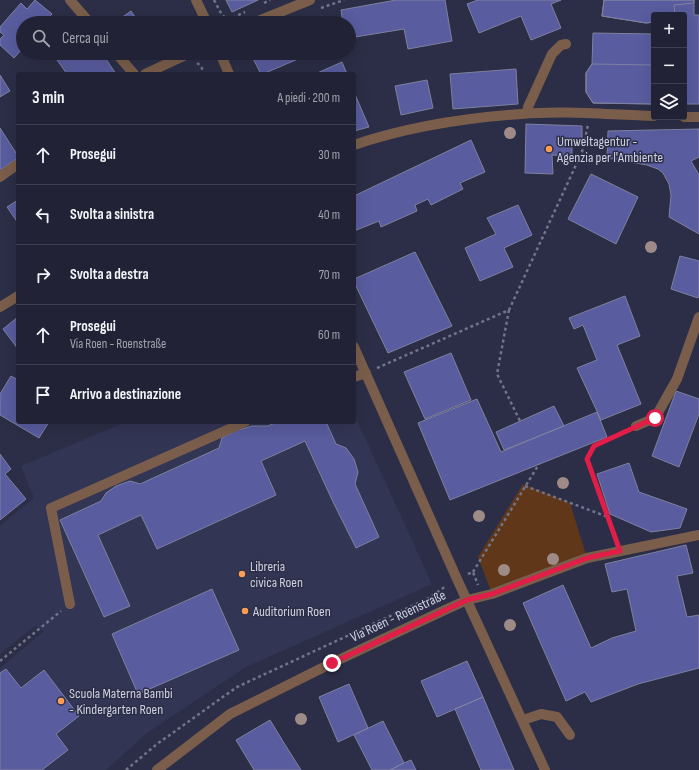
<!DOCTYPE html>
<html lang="it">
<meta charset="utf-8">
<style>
:root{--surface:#212235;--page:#2d2f41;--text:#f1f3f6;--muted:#a2a4ad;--line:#3e3f50}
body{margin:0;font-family:"Sofia Sans Condensed",sans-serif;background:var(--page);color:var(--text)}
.controls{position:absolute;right:12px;top:12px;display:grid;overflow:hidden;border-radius:4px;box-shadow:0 4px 16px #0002}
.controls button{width:36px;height:36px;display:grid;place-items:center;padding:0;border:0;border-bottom:1px solid var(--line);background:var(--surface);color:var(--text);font:20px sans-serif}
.stop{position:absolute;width:12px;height:12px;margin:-9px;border:3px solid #e11d48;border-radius:50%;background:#fff}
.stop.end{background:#e11d48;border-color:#fff;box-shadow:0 1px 4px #0008}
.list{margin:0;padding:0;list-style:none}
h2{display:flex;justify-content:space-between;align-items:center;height:52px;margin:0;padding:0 16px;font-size:17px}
h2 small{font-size:13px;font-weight:400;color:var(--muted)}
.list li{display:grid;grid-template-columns:26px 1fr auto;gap:12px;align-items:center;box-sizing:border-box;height:60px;padding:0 16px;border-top:1px solid var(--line)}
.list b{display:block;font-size:15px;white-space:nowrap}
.list p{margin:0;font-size:13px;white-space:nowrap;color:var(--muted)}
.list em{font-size:13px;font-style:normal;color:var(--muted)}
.icon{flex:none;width:22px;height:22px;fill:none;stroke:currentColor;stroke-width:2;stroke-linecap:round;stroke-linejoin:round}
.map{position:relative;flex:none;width:699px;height:770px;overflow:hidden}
.search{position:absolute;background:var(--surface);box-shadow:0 4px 16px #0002;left:16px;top:16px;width:340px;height:44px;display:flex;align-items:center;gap:10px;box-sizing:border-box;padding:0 14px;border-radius:22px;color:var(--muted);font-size:15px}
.panel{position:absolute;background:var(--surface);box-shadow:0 4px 16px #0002;left:16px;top:72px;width:340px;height:352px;border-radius:4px}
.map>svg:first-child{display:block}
.built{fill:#333555}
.green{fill:#603819}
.building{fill:#595c9e;stroke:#7e819f}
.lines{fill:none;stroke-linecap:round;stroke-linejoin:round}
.path{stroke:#727489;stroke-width:2.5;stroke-dasharray:3 3;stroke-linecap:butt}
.minor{stroke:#7a5e4b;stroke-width:10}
.tree{fill:#9e8b88}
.route{stroke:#e11d48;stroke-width:5}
.poi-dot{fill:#fd9d54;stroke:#2c2e47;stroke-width:1.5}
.labels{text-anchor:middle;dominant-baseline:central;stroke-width:3;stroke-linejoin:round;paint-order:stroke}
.poi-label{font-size:14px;fill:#ced1e1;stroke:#2c2e47;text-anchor:start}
.street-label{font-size:14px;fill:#ced1e1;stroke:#2c2e47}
</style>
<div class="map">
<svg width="699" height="770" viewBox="0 0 699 770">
<rect width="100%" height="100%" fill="#2c2e47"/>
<path class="built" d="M 354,414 L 432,584 L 246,667 L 147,733 L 106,770 L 0,770 L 0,668 L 44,631 L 35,626 L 0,654 L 0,526 L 34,498 L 21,466 L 126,422 L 180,422 L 181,425 L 187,422 L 354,422 Z"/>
<path class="green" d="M 523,484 L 570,503 L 587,558 L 492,594 L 478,557 Z"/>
<path class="building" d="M 35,0 L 52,14 L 44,23 L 23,23 L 23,48 L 14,58 L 0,45 L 0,39 L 4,35 L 0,32 L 0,27 L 21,3 L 27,9 Z
M 226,0 L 258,0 L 232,12 Z
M 396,0 L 445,0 L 452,41 L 408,49 L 404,29 L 349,38 L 349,23 L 343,23 L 341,10 Z
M 478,0 L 561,0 L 551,4 L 561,28 L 531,40 L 521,16 L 479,33 L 467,4 Z
M 604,0 L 694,0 L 694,15 L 699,15 L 699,104 L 684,104 L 684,15 L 654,15 L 654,22 L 646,23 L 602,16 Z
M 604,0 L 694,0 L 694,3 L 674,5 L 675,15 L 654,15 L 654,22 L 646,23 L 602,16 Z
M 131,11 L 139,23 L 114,23 Z
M 322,16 L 325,23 L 307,23 Z
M 593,33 L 654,34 L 654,104 L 593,103 L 586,92 L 586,73 L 592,64 Z
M 52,53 L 95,53 L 99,59 L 104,56 L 116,74 L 67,74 Z
M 250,53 L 312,53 L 263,74 L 261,74 Z
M 342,62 L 347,74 L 315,74 Z
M 592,64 L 654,65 L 654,104 L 593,103 L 586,92 L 586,73 Z
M 516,69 L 518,104 L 453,109 L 450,74 Z
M 0,75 L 10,91 L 0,97 Z
M 427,80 L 433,108 L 401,115 L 395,86 Z
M 354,92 L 369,127 L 354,131 Z
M 526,124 L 582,126 L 582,142 L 572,143 L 572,156 L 552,155 L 553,174 L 525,173 Z
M 0,128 L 18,156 L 18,158 L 0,170 Z
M 699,129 L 699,157 L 691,161 L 699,175 L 699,234 L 669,217 L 671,195 L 669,184 L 663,173 L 658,169 L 647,165 L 607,158 L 608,131 Z
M 471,140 L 485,172 L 460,183 L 463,189 L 431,205 L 428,199 L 415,205 L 417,211 L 381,227 L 379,221 L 354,231 L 354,196 Z
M 591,174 L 638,197 L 616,244 L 568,219 Z
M 18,200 L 18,223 L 7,207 Z
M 518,205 L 532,235 L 504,248 L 513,267 L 480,281 L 465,248 L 496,234 L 487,218 Z
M 415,252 L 452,326 L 388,353 L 354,282 L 354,279 Z
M 680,256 L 699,261 L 699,294 L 698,298 L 671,289 Z
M 625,296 L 640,336 L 617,345 L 641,404 L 601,420 L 577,368 L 597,360 L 583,325 L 574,329 L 569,318 Z
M 18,317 L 18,349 L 3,329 Z
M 451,353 L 471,400 L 425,419 L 404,372 Z
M 11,376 L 18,380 L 18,422 L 49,422 L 39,438 L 0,415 L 0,394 Z
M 676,391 L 699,399 L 699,414 L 679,467 L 652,456 Z
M 477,399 L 501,452 L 597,412 L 607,437 L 450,500 L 418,423 Z
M 554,406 L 564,426 L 504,450 L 496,432 Z
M 277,422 L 326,422 L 336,444 L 346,448 L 354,459 L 358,472 L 355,484 L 379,537 L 356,548 L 334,504 L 305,441 L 261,461 L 276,495 L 157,549 L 141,515 L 98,535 L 130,606 L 104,617 L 60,520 L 101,501 L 106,493 L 116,486 L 130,481 L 140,484 L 219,448 L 222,438 L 235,431 L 252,426 L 268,426 Z
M 0,454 L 11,469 L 5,474 L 26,499 L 0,520 Z
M 629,463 L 639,492 L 687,509 L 680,528 L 651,532 L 610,514 L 597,474 Z
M 686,545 L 693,573 L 677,576 L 687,617 L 699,615 L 699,668 L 638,684 L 591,702 L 585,692 L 566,701 L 523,603 L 563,585 L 591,648 L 612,638 L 636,631 L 627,589 L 612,592 L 605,564 Z
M 212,589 L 239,650 L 138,694 L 112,634 Z
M 467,661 L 483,697 L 437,717 L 421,681 Z
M 6,669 L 21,688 L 44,670 L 79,716 L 56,734 L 68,750 L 42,770 L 0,770 L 0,673 Z
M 349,684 L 368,728 L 338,742 L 319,697 Z
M 483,697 L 514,770 L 481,770 L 455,709 Z
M 270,720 L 284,743 L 301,770 L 254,770 L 236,740 Z
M 383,721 L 404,763 L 390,770 L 372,770 L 354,735 Z
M 411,760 L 416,770 L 390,770 L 404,763 Z"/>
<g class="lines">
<path class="path" d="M 214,0 L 222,15 L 228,20 L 245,12
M 264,3 L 270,0
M 321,8 L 344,0
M 240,53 L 241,56
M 197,63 L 201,66 L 204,74
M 509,310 L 497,374 L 520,421
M 377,368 L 509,310 L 582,152 L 588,125
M 525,486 L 608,517
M 616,539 L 587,459 L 594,446 L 625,431
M 473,572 L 539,464
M 468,574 L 473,572 L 478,585
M 0,661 L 61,611
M 126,770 L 157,744 L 237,687 L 429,598 L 446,586"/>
<path class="minor" d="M 70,0 L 90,23
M 196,0 L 207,23
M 253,23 L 310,0
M 116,53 L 134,74
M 220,53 L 229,74
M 145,74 L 190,53
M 527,113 L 528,107 L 552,54 L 561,45 L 566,44
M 684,117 L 699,117
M 354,145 C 407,127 465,118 521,114 C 565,110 610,115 654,116
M 0,177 L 18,164
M 0,307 L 18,296
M 354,347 L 457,579 L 545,770
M 354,377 L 366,373
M 636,426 L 655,418 L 677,379 L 699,317
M 70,604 L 51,508 L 245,422
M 523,720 L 541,714 L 557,717 L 570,735
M 157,770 L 230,714 L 332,663 L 447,609 L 467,600 L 492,594 L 587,558 L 699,535"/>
</g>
<g class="tree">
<circle cx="510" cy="133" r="6"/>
<circle cx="651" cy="247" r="6"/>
<circle cx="563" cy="483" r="6"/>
<circle cx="479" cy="516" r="6"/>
<circle cx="553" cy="559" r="6"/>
<circle cx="504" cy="570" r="6"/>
<circle cx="510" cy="625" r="6"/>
<circle cx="301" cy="719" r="6"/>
</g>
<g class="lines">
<path class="route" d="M 332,663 L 467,600 L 492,594 L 587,558 L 620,551 L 587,459 L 594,446 L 655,418"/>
</g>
<g class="poi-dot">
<circle cx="549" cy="149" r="4"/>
<circle cx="242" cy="574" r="4"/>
<circle cx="245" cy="611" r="4"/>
<circle cx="61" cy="701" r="4"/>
</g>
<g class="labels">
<g class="poi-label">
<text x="557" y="141">Umweltagentur -<tspan x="557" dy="16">Agenzia per l'Ambiente</tspan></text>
<text x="250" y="566">Libreria<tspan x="250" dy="16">civica Roen</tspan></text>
<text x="253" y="611">Auditorium Roen</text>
<text x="69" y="693">Scuola Materna Bambi<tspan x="69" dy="16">- Kindergarten Roen</tspan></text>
</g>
<g class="street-label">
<text transform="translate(398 616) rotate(-25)">Via Roen - Roenstraße</text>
</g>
</g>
</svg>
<div class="controls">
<button>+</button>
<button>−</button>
<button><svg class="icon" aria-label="layers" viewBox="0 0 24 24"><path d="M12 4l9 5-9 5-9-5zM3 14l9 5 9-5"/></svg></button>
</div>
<div class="stop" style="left:655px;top:418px"></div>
<div class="stop end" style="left:332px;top:663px"></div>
<div class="search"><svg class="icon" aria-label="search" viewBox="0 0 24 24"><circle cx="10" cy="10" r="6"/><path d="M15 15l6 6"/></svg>Cerca qui</div>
<section class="panel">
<h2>3 min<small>A piedi · 200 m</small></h2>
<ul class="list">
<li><svg class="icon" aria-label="ahead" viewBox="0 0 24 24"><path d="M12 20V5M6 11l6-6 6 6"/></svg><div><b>Prosegui</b></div><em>30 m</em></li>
<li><svg class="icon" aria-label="left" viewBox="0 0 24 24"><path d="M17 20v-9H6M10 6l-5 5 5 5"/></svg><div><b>Svolta a sinistra</b></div><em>40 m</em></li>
<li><svg class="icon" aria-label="right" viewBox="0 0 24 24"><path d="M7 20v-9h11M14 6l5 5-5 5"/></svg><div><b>Svolta a destra</b></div><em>70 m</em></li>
<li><svg class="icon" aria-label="ahead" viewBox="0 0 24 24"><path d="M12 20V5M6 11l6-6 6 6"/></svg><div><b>Prosegui</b><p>Via Roen - Roenstraße</p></div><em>60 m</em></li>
<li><svg class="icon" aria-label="arrive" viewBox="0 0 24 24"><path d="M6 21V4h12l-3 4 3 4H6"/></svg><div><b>Arrivo a destinazione</b></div></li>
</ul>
</section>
</div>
